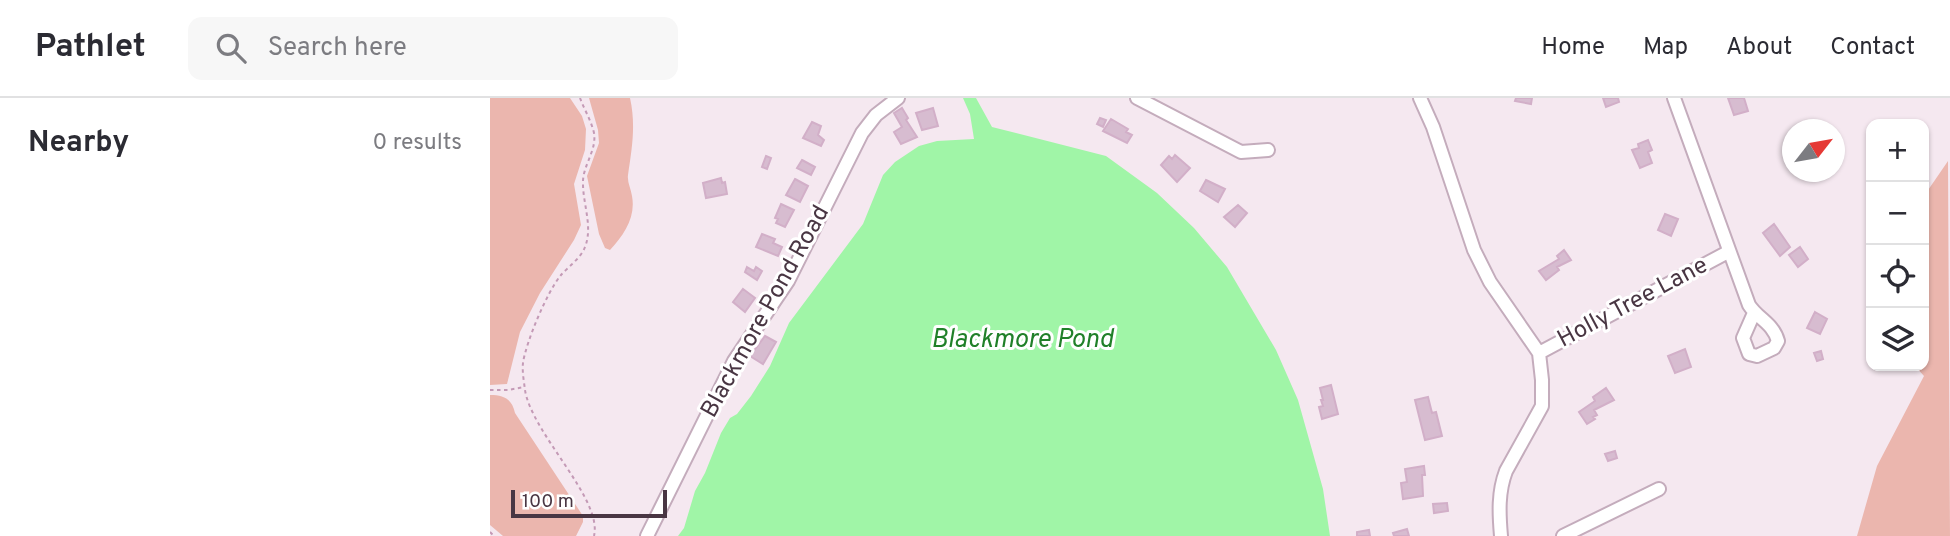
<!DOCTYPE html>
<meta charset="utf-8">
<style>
:root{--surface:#fff;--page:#f7f7f7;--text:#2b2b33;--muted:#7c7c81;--line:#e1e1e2}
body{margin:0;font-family:Overpass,sans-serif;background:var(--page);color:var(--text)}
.controls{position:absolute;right:21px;top:21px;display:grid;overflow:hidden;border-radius:14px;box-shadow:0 2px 5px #0004}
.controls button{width:63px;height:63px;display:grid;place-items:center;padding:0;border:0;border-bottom:2px solid var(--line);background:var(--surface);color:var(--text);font:35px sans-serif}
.compass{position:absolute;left:1292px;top:21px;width:63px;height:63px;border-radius:50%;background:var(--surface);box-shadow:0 2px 5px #0004;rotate:59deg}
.scale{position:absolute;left:21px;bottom:18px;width:156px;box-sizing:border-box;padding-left:7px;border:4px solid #493643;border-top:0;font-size:19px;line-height:24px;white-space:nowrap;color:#493643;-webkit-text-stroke:5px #fff;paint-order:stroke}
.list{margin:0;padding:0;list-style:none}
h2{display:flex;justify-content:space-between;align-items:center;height:91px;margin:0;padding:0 28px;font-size:30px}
h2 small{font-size:23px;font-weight:400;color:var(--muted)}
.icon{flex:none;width:38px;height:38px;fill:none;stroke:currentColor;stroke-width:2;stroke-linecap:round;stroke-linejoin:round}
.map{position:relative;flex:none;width:1460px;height:438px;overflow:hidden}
header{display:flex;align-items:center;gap:42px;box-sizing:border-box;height:98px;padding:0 35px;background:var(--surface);border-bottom:2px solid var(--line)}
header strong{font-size:33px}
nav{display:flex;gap:38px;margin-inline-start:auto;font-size:24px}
.search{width:490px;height:63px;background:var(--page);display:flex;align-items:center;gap:18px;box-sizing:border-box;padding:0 24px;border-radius:14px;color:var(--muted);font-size:26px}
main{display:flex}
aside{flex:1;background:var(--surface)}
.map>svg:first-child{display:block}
.green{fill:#ebb6ae}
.water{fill:#a0f5a7}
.building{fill:#d7bcd0;stroke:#d2afc8;stroke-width:2}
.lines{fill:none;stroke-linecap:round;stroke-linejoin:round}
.minor-casing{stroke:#c4acbc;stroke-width:16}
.path{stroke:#c49ab6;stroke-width:2;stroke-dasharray:3.5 3.5;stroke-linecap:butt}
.minor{stroke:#fff;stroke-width:12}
.labels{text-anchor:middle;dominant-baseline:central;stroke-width:6;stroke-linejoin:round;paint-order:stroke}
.street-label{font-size:24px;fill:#493643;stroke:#fff}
.water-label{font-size:26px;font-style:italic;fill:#208029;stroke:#fff}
</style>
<header>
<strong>Pathlet</strong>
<div class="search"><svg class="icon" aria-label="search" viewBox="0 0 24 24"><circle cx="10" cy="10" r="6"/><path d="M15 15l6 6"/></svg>Search here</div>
<nav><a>Home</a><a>Map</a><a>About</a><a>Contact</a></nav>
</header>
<main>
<aside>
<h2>Nearby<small>0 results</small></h2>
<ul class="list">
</ul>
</aside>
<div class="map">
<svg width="1460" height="438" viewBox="0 0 1460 438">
<rect width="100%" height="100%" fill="#f5e8f0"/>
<path class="green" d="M 0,0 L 80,0 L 92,18 L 96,31 L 95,52 L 84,86 L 91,127 L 84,142 L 50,195 L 30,234 L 17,286 L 0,287 Z
M 99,0 L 140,0 C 146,27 142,50 138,77 C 137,84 141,91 142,98 C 146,119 134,137 120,152 L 115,150 L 109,136 L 97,78 L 109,45 L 108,32 Z
M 1458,63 L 1460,438 L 1367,438 L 1387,368 L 1434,278 L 1425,268 L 1434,268 L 1434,98 Z
M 0,297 C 14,297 22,301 25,315 L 93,418 L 93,424 L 86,438 L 13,438 L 0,427 Z"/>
<path class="water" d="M 473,0 L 486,0 L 502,29 L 616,58 L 667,95 L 704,130 L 737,169 L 786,252 L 808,302 L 833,391 L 840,438 L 188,438 L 194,430 L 205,393 L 215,375 L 231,335 L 240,320 L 247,316 L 261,298 L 280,268 L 299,225 L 373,126 L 393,77 L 405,64 L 429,48 L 447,43 L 484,41 L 480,16 Z"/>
<path class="building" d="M 1026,0 L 1042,0 L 1041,6 L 1025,3 Z
M 1113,0 L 1128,0 L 1129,4 L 1116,9 Z
M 1238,0 L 1254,0 L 1258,13 L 1244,17 Z
M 412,10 L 418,20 L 416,22 L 427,39 L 411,46 L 404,34 L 412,29 L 404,15 Z
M 443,10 L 448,28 L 432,32 L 426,15 Z
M 610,20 L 616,22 L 613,29 L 607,26 Z
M 621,21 L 638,31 L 636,34 L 642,37 L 637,45 L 613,33 Z
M 322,24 L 331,28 L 328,37 L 334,42 L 331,48 L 313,40 Z
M 1158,42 L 1162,52 L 1158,54 L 1162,65 L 1150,70 L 1142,52 L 1149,50 L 1148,46 Z
M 685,57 L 700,70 L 687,84 L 671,67 L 679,58 L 682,61 Z
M 276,58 L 281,60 L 277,71 L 272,69 Z
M 312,62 L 325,69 L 321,77 L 307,70 Z
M 231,80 L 232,85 L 235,84 L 237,96 L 216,100 L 213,85 Z
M 305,81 L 318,88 L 310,104 L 296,97 Z
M 716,82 L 735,91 L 728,104 L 710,93 Z
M 291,106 L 304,112 L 295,129 L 286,125 L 288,121 L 285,120 Z
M 748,107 L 757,115 L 745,129 L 734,119 Z
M 1175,116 L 1188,121 L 1181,138 L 1168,132 Z
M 1284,126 L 1300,149 L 1290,158 L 1273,135 Z
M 272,136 L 285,141 L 283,145 L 292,149 L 288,158 L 266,149 Z
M 1310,149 L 1318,161 L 1308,169 L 1299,157 Z
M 1074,152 L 1081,162 L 1067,169 L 1069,172 L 1056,182 L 1049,173 L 1069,161 L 1067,158 Z
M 257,169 L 264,173 L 266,169 L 272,173 L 267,182 L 255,174 Z
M 253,191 L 265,200 L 255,214 L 243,204 Z
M 1325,214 L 1337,221 L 1330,236 L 1317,230 Z
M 275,238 L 286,244 L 273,266 L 260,258 Z
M 1195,251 L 1201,269 L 1185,275 L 1178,258 Z
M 1331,253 L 1333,261 L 1327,263 L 1324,255 Z
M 841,287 L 848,316 L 832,321 L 829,309 L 833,308 L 831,302 L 833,302 L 830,290 Z
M 1116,290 L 1124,302 L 1104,312 L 1107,317 L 1103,319 L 1105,321 L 1097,326 L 1089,314 L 1105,303 L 1103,299 Z
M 938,299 L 942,315 L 946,314 L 952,338 L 935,342 L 925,302 Z
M 1125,353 L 1127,360 L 1118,363 L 1115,356 Z
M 934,368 L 935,377 L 932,377 L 933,398 L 913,401 L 911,385 L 917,384 L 915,371 Z
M 957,405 L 958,413 L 944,415 L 943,406 Z
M 917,431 L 919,438 L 904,438 L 903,435 Z
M 879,432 L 880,438 L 867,438 L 867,434 Z"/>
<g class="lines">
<g class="minor-casing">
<path id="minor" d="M 647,0 L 751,54 L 778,52
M 930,0 L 943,29 L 984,152 L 1000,184 L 1049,255 L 1052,282 L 1052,308 L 1016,373 C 1008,394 1009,415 1011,438
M 1184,0 L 1259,207 C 1268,221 1283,225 1288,243 L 1284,250 L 1267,258 L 1259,256 L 1253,240 L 1264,215
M 1049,255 L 1238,154
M 157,438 L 244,263 L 298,183 L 372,35 L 386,17 L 408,0
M 1073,438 L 1169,391"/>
</g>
<path class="path" d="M 90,0 C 94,11 101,22 104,35 C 107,53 92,68 93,86 C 93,106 103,129 95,149 C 91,160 78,169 71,177 C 57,194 36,244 33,265 C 32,273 34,284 35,292 C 42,336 113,401 104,438
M 0,292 L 18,292 L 34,289
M 0,434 L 4,438"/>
<use href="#minor" class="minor"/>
</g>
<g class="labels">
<g class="street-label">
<text transform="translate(1143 205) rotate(-28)">Holly Tree Lane</text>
<text transform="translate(276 214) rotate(-61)">Blackmore Pond Road</text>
</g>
<g class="water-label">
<text x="532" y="242">Blackmore Pond</text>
</g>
</g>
</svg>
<div class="controls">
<button>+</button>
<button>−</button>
<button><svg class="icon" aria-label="locate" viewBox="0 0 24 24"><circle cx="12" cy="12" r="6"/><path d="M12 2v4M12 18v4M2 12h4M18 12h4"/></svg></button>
<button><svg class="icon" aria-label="layers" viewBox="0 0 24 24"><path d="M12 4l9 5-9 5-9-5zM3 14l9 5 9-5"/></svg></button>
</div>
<svg class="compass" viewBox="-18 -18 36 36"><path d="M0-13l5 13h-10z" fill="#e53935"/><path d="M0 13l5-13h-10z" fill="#7c7c81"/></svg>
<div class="scale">100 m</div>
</div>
</main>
